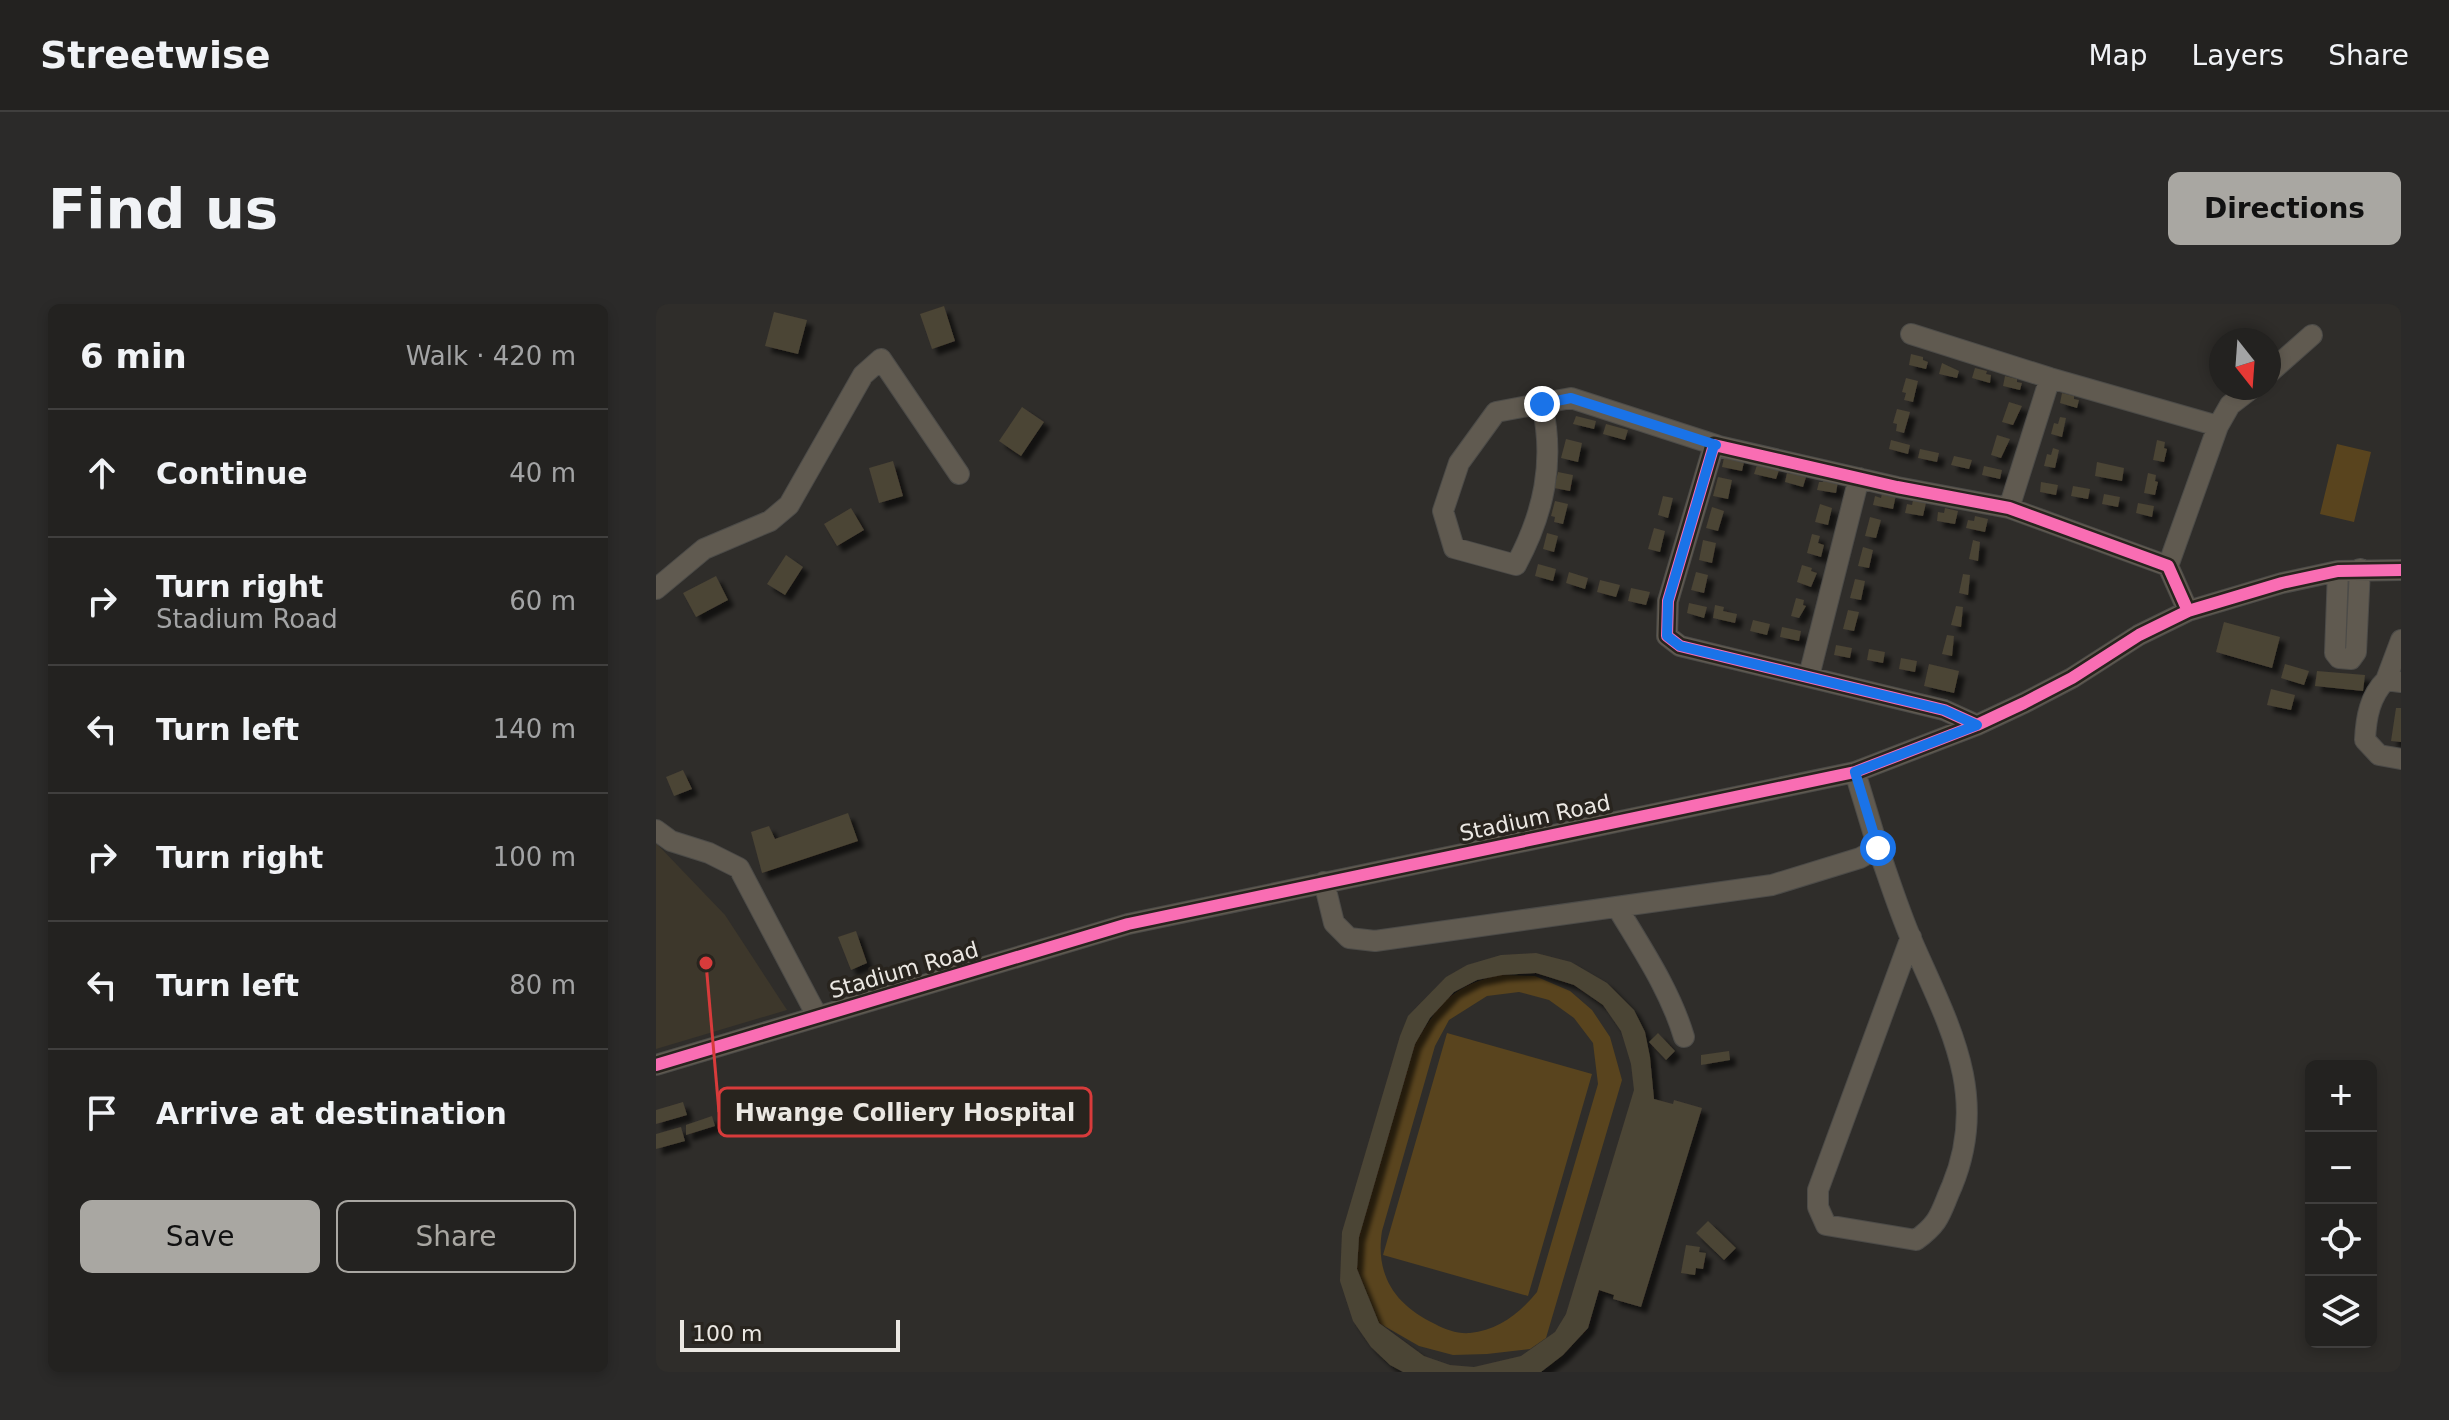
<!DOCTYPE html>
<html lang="en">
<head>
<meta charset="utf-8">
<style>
  body { margin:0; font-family:"DejaVu Sans",sans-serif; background:#2b2a29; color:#f1f3f6 }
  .controls { position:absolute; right:24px; bottom:24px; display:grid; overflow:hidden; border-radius:12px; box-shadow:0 4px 12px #0003 }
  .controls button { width:72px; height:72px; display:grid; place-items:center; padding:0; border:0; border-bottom:2px solid #403f3e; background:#232220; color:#f1f3f6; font:40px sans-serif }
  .compass { position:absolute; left:1553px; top:24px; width:72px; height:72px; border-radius:50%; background:#232220; box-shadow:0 4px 12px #0003; rotate:163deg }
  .scale { position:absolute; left:24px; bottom:20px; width:220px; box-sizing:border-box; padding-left:8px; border:4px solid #ebe8e3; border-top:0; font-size:22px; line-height:28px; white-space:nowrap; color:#ebe8e3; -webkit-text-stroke:6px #28241e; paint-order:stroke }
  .stop { position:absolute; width:24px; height:24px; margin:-18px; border:6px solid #1a73e8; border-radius:50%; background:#fff }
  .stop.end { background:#1a73e8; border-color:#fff; box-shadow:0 2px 8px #0008 }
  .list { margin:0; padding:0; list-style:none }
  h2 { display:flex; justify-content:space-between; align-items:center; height:104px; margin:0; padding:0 32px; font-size:34px }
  h2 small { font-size:26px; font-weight:400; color:#a3a4a5 }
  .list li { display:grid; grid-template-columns:52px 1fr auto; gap:24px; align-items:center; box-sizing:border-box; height:128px; padding:0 32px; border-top:2px solid #403f3e }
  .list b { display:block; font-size:30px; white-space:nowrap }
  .list p { margin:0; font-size:26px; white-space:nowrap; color:#a3a4a5 }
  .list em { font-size:26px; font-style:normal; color:#a3a4a5 }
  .actions { display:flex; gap:16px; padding:24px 32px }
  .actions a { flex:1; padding:18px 0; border:2px solid #a9a7a2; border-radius:12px; text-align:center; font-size:28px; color:#a9a7a2 }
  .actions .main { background:#a9a7a2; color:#111 }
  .icon { flex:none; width:44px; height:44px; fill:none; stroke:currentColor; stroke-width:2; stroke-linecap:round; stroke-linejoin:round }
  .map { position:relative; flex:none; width:1745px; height:1068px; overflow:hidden; border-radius:12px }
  header { display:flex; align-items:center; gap:48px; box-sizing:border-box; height:112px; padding:0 40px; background:#232220; border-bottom:2px solid #403f3e }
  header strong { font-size:38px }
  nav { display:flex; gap:44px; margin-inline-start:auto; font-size:28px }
  .intro { display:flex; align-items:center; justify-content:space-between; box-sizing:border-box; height:192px; padding:0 48px }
  h1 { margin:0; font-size:56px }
  .button { padding:20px 36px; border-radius:12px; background:#a9a7a2; color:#111; font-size:28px; font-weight:700 }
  main { display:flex; gap:48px; padding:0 48px }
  aside { flex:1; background:#232220; border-radius:12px; box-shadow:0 4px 12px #0003 }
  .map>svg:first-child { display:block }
  .built { fill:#3d372b }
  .green { fill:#59441e; fill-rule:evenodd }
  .building { fill:#4b4435; fill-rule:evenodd; filter:url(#shadow) }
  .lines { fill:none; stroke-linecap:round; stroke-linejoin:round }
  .minor-casing { stroke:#4c4b48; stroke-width:22 }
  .minor { stroke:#605a50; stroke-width:20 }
  .cycleway-casing { stroke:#28241e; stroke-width:17 }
  .cycleway { stroke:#f96db3; stroke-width:12 }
  .route { stroke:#1a73e8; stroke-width:10 }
  .labels { text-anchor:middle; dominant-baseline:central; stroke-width:7; stroke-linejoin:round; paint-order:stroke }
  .street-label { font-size:22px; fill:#ebe8e3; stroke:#28241e }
  .leader { fill:none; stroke:#d83b3b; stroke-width:3 }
  .callout-dot { fill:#d83b3b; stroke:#28241e; stroke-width:3 }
  .callout { fill:#28241e; stroke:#d83b3b; stroke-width:3 }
  .callout-label { font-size:24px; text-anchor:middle; font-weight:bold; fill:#ebe8e3 }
</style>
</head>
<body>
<header>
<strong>Streetwise</strong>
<nav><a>Map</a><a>Layers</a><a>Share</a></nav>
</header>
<div class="intro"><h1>Find us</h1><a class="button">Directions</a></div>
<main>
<aside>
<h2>6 min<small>Walk · 420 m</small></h2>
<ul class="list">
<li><svg class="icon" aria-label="ahead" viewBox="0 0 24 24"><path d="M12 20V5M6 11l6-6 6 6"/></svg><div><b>Continue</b></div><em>40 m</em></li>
<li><svg class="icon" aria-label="right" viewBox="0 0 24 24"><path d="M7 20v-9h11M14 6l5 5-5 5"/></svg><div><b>Turn right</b><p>Stadium Road</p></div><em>60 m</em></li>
<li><svg class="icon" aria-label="left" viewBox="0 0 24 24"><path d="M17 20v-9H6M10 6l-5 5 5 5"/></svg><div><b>Turn left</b></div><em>140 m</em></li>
<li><svg class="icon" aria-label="right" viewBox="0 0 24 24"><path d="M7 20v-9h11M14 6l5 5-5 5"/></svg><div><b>Turn right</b></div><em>100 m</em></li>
<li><svg class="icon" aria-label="left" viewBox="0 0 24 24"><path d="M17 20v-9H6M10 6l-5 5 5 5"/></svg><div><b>Turn left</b></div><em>80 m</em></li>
<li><svg class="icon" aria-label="arrive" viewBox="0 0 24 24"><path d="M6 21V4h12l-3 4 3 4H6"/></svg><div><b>Arrive at destination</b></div></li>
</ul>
<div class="actions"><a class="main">Save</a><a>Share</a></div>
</aside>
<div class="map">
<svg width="1745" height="1068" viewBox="0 0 1745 1068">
  <defs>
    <filter id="shadow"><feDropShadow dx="6" dy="6" stdDeviation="2" flood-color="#0009"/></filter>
  </defs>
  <rect width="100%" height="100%" fill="#2f2d2a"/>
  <path class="built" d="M0 539 69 611 131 706 0 745Z"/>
  <path class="green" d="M1681 140 1715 148 1698 218 1664 210Z
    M846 671 879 672 914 687 936 706 954 733 966 776 890 1034 874 1045 831 1050 797 1051 763 1042 723 1019 701 965 703 933 759 740C783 699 798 680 846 671ZM863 688 893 696 918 714 937 739 942 780 881 988C865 1008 842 1027 814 1029 802 1030 790 1026 779 1020 739 1001 719 971 726 927L779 742 793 716 831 692Z
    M791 729 936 770 872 992 727 951Z"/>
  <path class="building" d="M288 2 299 37 276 45 264 10Z
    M118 8 151 16 142 50 109 42Z
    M1255 50 1267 53V56L1272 58 1270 65 1253 61Z
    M1286 59 1303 67 1301 74 1283 70Z
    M1319 64 1331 67 1330 70 1335 71 1334 79 1316 74Z
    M1349 72 1361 75V78L1366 79 1364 86 1347 82Z
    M1250 74 1262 77 1257 98 1248 96 1250 89 1246 88Z
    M1406 89 1418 92V95L1423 96 1421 104 1404 99Z
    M1353 98 1366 102 1357 121 1346 118Z
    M366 103 388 118 365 152 343 137Z
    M1241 105 1254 108 1248 129 1240 127 1241 120 1237 119Z
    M920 112 940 117 938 125 917 120Z
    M1404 113 1410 114 1406 133 1395 130 1398 119 1402 120Z
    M950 120 972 126 969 136 947 130Z
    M1341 131 1354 135 1345 154 1335 151Z
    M910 135 926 139 922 158 905 154Z
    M1235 136 1254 141 1252 150 1233 145Z
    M1501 136 1509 138 1508 144 1511 145 1508 158 1497 156Z
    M1397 144 1403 146 1399 164 1388 162 1391 150 1395 151Z
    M1264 145 1283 149 1281 158 1262 154Z
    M1069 149 1089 154 1086 167 1066 163Z
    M1298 152 1316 156 1313 165 1295 161Z
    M237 157 247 192 223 199 213 164Z
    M1441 158 1468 164 1466 177 1439 172Z
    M1101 161 1124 163 1120 175 1098 170Z
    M1328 162 1346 166 1344 175 1326 171Z
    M1137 166 1151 170 1147 183 1129 178 1131 169 1135 170Z
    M902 168 917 171 914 187 898 184Z
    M1492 169 1500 171 1499 177 1502 178 1499 191 1488 189Z
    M1062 173 1076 176 1072 195 1057 192Z
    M1168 174 1182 177 1180 189 1161 186 1163 178H1167Z
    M1385 178 1402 181 1400 191 1384 188Z
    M1417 182 1434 185 1432 195 1415 192Z
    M1226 189 1240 191 1237 205 1217 201 1219 192 1225 194Z
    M1448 190 1464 193 1462 203 1446 200Z
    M1007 192 1017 194 1012 214 1002 211Z
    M1257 196 1270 199 1267 212 1249 209 1251 200 1256 201Z
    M899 197 912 200 907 220 898 218 899 213 895 212Z
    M1482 199 1498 202 1496 213 1480 209Z
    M1164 200 1176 204 1172 221 1159 218Z
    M1056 203 1068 207 1062 227 1050 224Z
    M195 204 208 226 181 242 168 220Z
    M1289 204 1302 207 1299 220 1281 217 1282 208 1288 209Z
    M1319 212 1332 215 1329 228 1310 224 1312 216 1318 217Z
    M1214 213 1225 216 1220 234 1209 232Z
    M998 224 1009 227 1004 248 992 245Z
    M891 229 902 232 898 248 887 245Z
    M1156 230 1164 232 1162 239 1168 241 1165 253 1151 249Z
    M1047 236 1060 239 1056 259 1043 256Z
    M1317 236 1324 238 1322 257 1313 255Z
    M1207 243 1217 246 1213 264 1202 262Z
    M130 251 147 263 129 291 111 280Z
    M882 260 900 265 897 277 879 272Z
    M1146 261 1156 264 1155 267 1161 269 1155 283 1141 278Z
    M913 268 932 274 929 285 910 279Z
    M1040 268 1052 271 1048 289 1035 286Z
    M1307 270 1314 271 1312 291 1303 289Z
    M60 272 72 296 40 313 27 289Z
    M1199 275 1209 277 1205 296 1194 294Z
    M944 276 964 281 960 293 941 288Z
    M975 284 994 288 990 301 972 297Z
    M1140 294 1148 296 1147 301 1150 302 1143 314 1135 312Z
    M1033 299 1051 303 1048 314 1031 309Z
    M1059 301 1068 303 1067 307 1081 310 1079 319 1057 314Z
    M1300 302 1307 303 1305 323 1295 321Z
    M1192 306 1203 308 1198 327 1187 325Z
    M1097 316 1114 320 1111 331 1094 327Z
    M1568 318 1624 333 1616 364 1560 348Z
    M1126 323 1145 327 1143 337 1124 333Z
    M1291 331 1298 332 1296 352 1286 350Z
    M1180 341 1196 344 1194 354 1178 351Z
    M1213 345 1229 348 1227 359 1211 356Z
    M1245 354 1261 357 1259 368 1243 365Z
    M1273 360 1303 367 1298 389 1268 382Z
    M1629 360 1653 367 1648 381 1625 374Z
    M1661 367 1709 371 1707 387 1659 382Z
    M1615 385 1639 391 1635 406 1611 401Z
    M1740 404H1745V438L1735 437Z
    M27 466 36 485 18 492 10 473Z
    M192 509 202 537 106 569 95 528 113 522 119 535Z
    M200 627 211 659 195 666 182 633Z
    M880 649 915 658 951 679 978 706 989 728 994 753 998 795 1017 800 1018 796 1046 804 985 1003 957 995 958 991 943 986 932 1024 907 1051 885 1068H747L734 1061 715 1043 697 1017 684 977 686 928 744 732 752 712 790 673 811 661 845 651ZM880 669 918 681 947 701 965 727 975 760 978 786 910 1010 899 1028 865 1052 818 1063 794 1061 768 1052 723 1019 701 965 703 933 759 740 774 714 798 688 821 676 846 671Z
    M1002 729 1019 747 1010 756 993 738Z
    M1073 747 1074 756 1045 761V751Z
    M27 798 31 811 0 820V806Z
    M56 812 59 822 30 831V821Z
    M25 823 29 837 0 845V830Z
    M1052 917 1080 944 1068 956 1040 929Z
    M1030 941 1044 943 1043 948 1050 949 1047 965 1040 964 1039 971 1025 969Z"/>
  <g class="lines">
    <defs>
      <path id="minor" d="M1255 30 1394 74 1562 122
        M1613 69 1656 31
        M886 100C899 158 888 209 860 261L798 244 787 207 803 159 840 108 915 94 1060 141
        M1353 204 1394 74
        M1512 262 1562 122 1574 101 1596 84
        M1682 267 1679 349 1683 354 1695 355 1700 348 1704 265
        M0 285 48 245 114 217 133 201 207 71 225 55 303 170
        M1745 336 1730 376 1745 378
        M1153 372 1203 174
        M1730 376C1714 392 1710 413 1709 436L1723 451 1745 455
        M1321 421 1288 406 1024 342 1011 332 1012 297 1058 141 1241 183 1353 204 1512 262 1532 307
        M0 526 15 537 53 549 83 564 161 712
        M1222 544C1233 575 1243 607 1256 637 1292 720 1334 790 1296 882 1284 909 1285 918 1260 936L1170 921 1162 903V886L1255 633
        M668 578 678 619 693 634 719 637 1116 581 1204 554 1222 544 1199 468
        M961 603C986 645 1014 686 1028 733
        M0 761 472 620 1199 468 1321 421 1368 399 1416 374 1483 331 1532 307 1626 279 1682 267 1745 266"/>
    </defs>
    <use href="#minor" class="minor-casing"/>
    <use href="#minor" class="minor"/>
    <defs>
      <path id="cycleway" d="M1321 421 1288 406 1024 342 1011 332 1012 297 1058 141 1241 183 1353 204 1512 262 1532 307
        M0 761 472 620 1199 468 1321 421 1368 399 1416 374 1483 331 1532 307 1626 279 1682 267 1745 266"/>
    </defs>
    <use href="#cycleway" class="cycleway-casing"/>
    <use href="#cycleway" class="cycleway"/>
  </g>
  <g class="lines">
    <path class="route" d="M886 100 915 94 1060 141H1058L1012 297 1011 332 1024 342 1288 406 1321 421 1199 468 1222 544"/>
  </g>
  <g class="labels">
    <g class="street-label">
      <text transform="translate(879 514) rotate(-12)">Stadium Road</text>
      <text transform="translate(248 666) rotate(-16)">Stadium Road</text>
    </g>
  </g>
  <path class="leader" d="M50 659L63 808"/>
  <circle class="callout-dot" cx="50" cy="659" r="8"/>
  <rect class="callout" x="63" y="784" width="372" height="48" rx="8"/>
  <g class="callout-label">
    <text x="249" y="817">Hwange Colliery Hospital</text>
  </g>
</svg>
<div class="controls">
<button>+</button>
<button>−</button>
<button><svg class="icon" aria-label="locate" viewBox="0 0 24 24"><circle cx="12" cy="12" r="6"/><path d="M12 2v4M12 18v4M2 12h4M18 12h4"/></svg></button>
<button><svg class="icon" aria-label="layers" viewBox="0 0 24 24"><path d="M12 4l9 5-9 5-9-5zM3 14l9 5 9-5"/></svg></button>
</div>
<svg class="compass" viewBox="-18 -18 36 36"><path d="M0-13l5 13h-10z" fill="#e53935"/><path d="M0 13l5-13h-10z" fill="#a3a4a5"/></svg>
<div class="scale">100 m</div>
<div class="stop" style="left:1222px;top:544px"></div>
<div class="stop end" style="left:886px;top:100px"></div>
</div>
</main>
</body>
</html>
